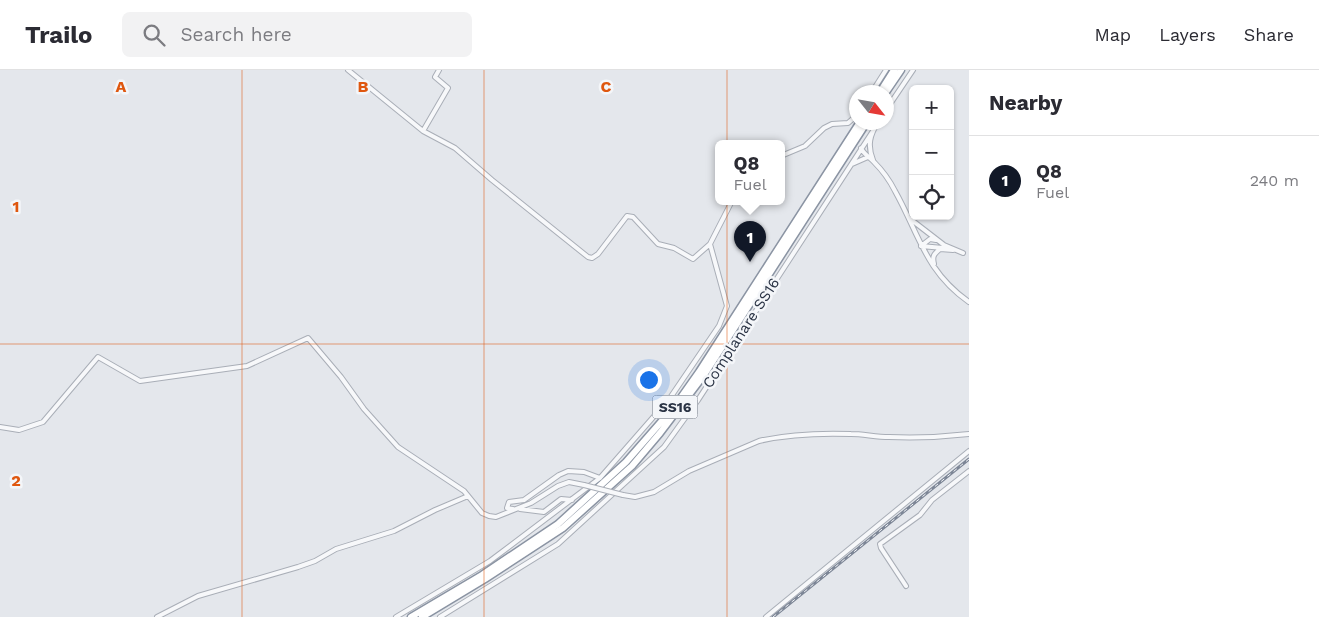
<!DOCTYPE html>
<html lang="en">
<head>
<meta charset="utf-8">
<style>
  body { margin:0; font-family:"Work Sans",sans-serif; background:#f2f2f3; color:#2b2b33 }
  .controls { position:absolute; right:15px; top:15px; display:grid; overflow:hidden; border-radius:8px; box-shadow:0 1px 4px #0004 }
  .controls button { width:45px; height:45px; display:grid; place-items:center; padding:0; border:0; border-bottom:1px solid #e1e1e2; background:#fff; color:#2b2b33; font:25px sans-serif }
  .compass { position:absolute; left:849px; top:15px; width:45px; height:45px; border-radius:50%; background:#fff; box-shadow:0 1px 4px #0004; rotate:121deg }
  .you { position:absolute; left:648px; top:309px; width:18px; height:18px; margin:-12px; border:4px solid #fff; border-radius:50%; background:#1a73e8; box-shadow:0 0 0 8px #1a73e833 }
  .badge { display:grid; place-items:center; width:32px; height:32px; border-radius:50%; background:#111827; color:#fff; font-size:16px; font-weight:700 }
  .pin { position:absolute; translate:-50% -41px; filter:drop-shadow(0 1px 2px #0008) }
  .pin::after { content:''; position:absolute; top:26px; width:18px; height:15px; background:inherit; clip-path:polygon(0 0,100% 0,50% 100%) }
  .popup { position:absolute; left:715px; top:70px; width:70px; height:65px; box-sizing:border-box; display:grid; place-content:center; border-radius:8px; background:#fff; filter:drop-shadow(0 1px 4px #0005); font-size:16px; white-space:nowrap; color:#7c7c81 }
  .popup b { font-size:19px; color:#2b2b33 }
  .popup::after { content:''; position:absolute; left:50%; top:100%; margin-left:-10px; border:10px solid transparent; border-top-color:#fff }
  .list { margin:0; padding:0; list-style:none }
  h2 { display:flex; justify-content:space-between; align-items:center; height:65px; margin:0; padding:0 20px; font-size:21px }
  h2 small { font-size:16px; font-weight:400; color:#7c7c81 }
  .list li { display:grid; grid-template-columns:32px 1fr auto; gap:15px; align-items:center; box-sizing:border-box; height:90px; padding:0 20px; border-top:1px solid #e1e1e2 }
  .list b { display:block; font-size:19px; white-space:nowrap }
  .list p { margin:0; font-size:16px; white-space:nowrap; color:#7c7c81 }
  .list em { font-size:16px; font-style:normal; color:#7c7c81 }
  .icon { flex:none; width:28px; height:28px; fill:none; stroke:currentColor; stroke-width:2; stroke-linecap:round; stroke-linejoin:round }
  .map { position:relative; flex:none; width:969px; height:547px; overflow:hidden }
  header { display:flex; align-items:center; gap:30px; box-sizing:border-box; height:70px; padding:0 25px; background:#fff; border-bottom:1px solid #e1e1e2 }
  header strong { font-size:24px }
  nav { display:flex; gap:28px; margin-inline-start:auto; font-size:18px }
  .search { width:350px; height:45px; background:#f2f2f3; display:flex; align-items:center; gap:12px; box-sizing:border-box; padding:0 18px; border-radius:8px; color:#7c7c81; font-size:19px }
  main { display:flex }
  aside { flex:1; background:#fff }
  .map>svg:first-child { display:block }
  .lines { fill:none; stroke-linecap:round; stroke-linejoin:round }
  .minor-casing { stroke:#a9aeb7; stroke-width:6 }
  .trunk-casing { stroke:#8b94a3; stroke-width:9 }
  .minor { stroke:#f7f8fa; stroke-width:4 }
  .trunk { stroke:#fff; stroke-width:6 }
  .rail-casing { stroke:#7d8696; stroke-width:3 }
  .rail { stroke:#f4f6f9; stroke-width:1; stroke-dasharray:4; stroke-linecap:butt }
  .minor-bridge-casing { stroke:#a9aeb7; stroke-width:6; stroke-linecap:butt }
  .minor-bridge { stroke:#f7f8fa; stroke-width:4 }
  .grid { fill:none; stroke:#df570f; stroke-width:1; stroke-opacity:0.55 }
  .labels { text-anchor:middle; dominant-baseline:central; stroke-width:5; stroke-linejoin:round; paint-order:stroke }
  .shield { fill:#f4f6f9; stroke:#676e7b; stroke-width:1 }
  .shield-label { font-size:14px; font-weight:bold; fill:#2b3445 }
  .street-label { font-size:15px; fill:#2b3445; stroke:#f4f6f9 }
  .grid-label { font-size:16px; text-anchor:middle; font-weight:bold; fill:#df570f; stroke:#f4f6f9; stroke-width:5; stroke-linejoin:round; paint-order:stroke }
</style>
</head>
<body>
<header>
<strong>Trailo</strong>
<div class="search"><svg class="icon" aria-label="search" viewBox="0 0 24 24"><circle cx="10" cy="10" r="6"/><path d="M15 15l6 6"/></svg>Search here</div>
<nav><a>Map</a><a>Layers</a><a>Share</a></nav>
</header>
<main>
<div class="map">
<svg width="969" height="547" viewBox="0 0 969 547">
  <rect width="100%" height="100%" fill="#e4e7ec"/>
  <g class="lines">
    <defs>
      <path id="minor" d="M348 0 423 61 455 78 492 110 588 187 592 188 598 184 627 146 633 147 658 174 674 178 693 189 710 174
        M872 22 886 0
        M886 40 913 0
        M423 61 448 18 435 7 439 0
        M861 78C864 85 870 87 874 92 882 100 890 111 895 121 919 164 925 201 969 232
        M781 86 805 76 824 58 832 54 848 53 856 46
        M873 90C867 75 870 65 878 52
        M852 94 868 87
        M909 148 944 175 963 183
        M921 176 943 178
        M921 176 930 169 936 170
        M934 194C932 186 934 184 940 179L953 180
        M0 357 19 360 43 352 98 287 140 311 247 296 308 268 341 307 364 339 398 377 464 421 482 443 489 446 496 447 531 433 558 416 569 412 584 415
        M623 425 635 427 654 422 689 401 759 371C789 364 821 363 851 364 863 364 876 367 889 367 915 368 943 367 969 364
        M513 439 507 438 509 432 524 430 559 405 568 401 584 402 600 408
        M520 439 544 442 561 429 572 430
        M906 516 881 478 880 474 920 445 932 430 969 401
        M157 547 198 526 298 497 315 491 336 479 394 461 435 440 468 426
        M396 547 490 491 600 408 670 328 719 256 727 236 710 174 732 131
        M440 547 558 474 664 377 698 330 873 61
        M766 547 969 381"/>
      <path id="trunk" d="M880 22 894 0
        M886 22 901 0
        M411 547 482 505 558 454 626 392 675 336 699 302 860 52
        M422 547 485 509 563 458 632 396 660 363 704 305 867 52"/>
    </defs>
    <use href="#minor" class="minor-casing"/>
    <use href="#trunk" class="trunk-casing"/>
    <use href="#minor" class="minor"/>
    <use href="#trunk" class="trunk"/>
    <defs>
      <path id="rail" d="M773 547 969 389"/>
    </defs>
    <use href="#rail" class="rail-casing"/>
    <use href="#rail" class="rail"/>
    <defs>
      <path id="minor-bridge" d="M584 415 623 425"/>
    </defs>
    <use href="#minor-bridge" class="minor-bridge-casing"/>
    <use href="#minor-bridge" class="minor-bridge"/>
  </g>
  <path class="grid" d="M242 0V547M484 0V547M727 0V547M0 274H969"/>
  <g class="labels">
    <rect class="shield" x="652.5" y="325.5" width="45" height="23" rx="4"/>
    <g class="shield-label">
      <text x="675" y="337">SS16</text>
    </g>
    <g class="street-label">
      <text transform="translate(741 263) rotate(-57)">Complanare SS16</text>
    </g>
  </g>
  <g class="grid-label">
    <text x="121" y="22">A</text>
    <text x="363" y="22">B</text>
    <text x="606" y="22">C</text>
    <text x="16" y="142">1</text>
    <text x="16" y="416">2</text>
  </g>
</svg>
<div class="controls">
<button>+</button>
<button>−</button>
<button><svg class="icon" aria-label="locate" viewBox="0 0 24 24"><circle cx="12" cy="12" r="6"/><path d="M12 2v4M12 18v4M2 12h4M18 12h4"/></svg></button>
</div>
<svg class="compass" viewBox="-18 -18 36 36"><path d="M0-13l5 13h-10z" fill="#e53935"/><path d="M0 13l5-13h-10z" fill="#7c7c81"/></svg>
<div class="you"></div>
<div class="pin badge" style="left:750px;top:192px">1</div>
<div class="popup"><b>Q8</b>Fuel</div>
</div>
<aside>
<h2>Nearby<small></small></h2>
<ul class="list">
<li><span class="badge">1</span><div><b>Q8</b><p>Fuel</p></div><em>240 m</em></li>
</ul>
</aside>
</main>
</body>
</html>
